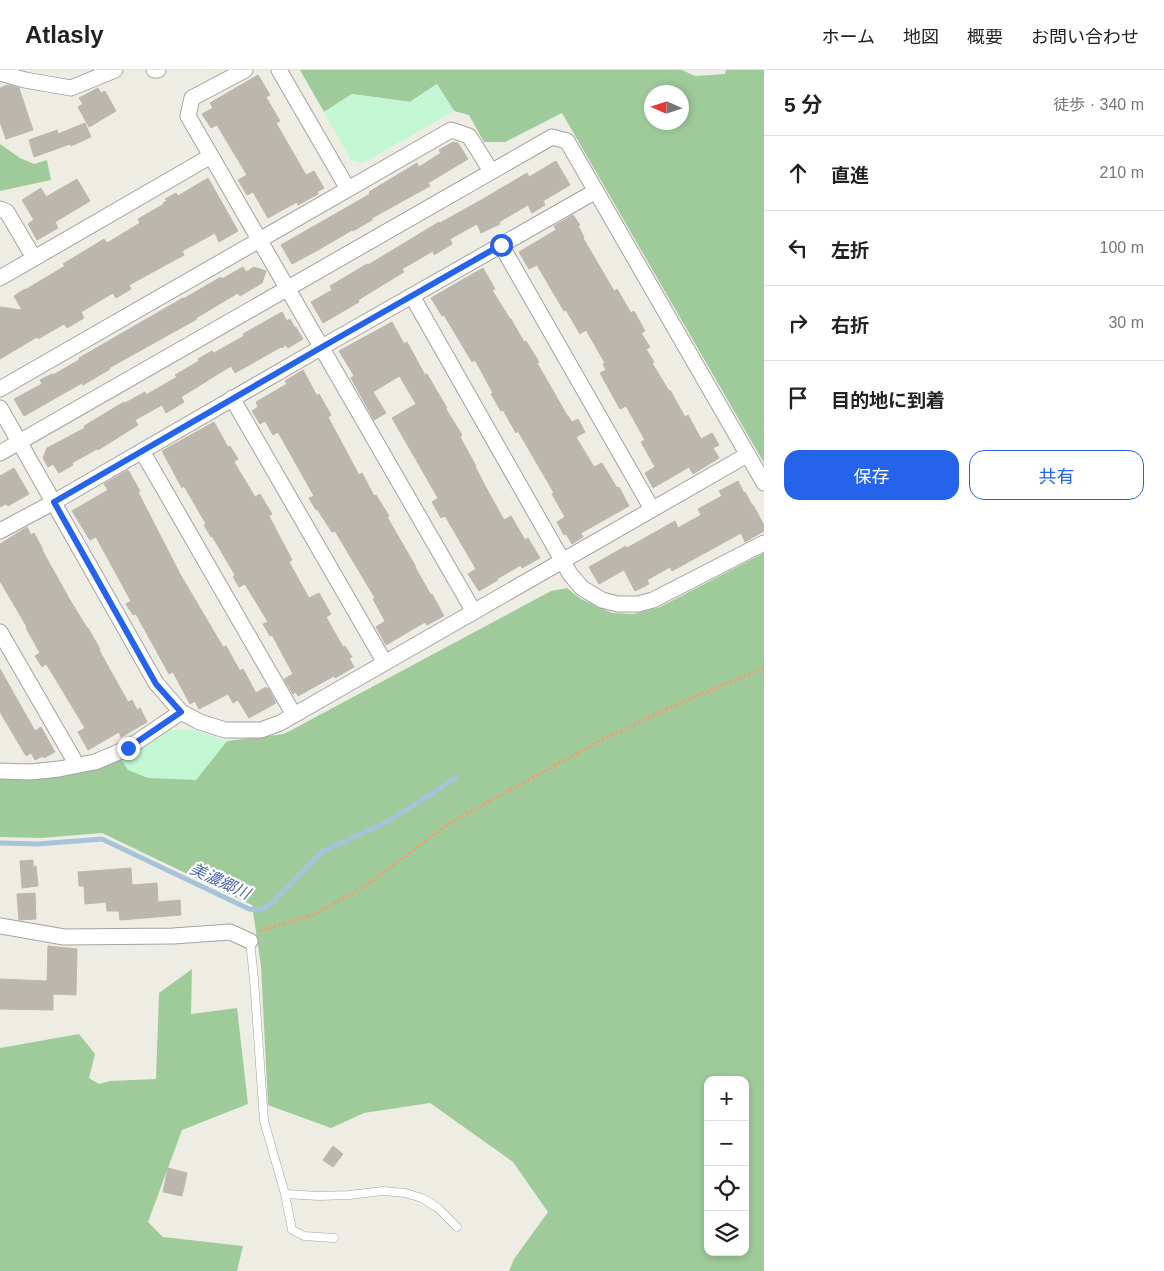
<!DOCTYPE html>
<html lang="ja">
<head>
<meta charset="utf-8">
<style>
  body { margin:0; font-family:Helvetica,"Noto Sans JP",sans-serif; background:#f6f6f6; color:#222 }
  .controls { position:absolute; right:15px; bottom:15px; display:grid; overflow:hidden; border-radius:10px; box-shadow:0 2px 8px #0003 }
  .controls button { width:45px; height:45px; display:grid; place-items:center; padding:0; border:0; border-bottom:1px solid #e0e0e0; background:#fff; color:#222; font:25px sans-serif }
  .compass { position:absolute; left:644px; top:15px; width:45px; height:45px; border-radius:50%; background:#fff; box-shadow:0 2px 8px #0003; rotate:273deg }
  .stop { position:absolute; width:15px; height:15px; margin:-11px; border:4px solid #2563eb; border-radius:50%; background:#fff }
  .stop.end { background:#2563eb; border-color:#fff; box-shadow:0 1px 5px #0008 }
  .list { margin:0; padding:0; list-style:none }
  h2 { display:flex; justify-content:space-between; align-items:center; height:65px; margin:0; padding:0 20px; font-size:21px }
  h2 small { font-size:16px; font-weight:400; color:#767676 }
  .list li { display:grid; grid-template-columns:32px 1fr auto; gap:15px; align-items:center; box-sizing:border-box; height:75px; padding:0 20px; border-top:1px solid #e0e0e0 }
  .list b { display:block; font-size:19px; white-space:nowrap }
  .list em { font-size:16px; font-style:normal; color:#767676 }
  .actions { display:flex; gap:10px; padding:15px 20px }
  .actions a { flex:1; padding:11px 0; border:1px solid #2563eb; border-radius:15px; text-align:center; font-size:18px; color:#2563eb }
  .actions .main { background:#2563eb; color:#fff }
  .icon { flex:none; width:28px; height:28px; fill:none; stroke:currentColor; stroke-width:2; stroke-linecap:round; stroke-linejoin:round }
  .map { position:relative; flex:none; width:764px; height:1201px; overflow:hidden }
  header { display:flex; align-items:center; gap:30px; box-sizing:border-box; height:70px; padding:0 25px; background:#fff; border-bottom:1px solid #e0e0e0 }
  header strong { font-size:24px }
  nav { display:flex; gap:28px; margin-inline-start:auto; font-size:18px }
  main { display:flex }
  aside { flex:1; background:#fff }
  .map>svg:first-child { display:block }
  .forest { fill:#9fcb9b; fill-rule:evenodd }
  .park { fill:#c3f6d3 }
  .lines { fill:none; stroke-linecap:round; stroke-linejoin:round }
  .stream { stroke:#a7c3da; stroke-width:5 }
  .building { fill:#bbb6ae; stroke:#bfb7a8 }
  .service-casing { stroke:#a2a2a2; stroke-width:9 }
  .minor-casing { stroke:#a2a2a2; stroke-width:17 }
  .path { stroke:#f29c72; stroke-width:3; stroke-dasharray:2.5 2.5; stroke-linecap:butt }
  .service { stroke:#fff; stroke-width:8 }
  .minor { stroke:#fff; stroke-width:15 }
  .route { stroke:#2563eb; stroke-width:6 }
  .labels { text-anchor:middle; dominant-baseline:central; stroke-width:4.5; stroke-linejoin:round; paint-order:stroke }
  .water-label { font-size:16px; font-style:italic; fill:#5068a8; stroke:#fff }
</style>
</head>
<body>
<header>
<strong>Atlasly</strong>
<nav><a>ホーム</a><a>地図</a><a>概要</a><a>お問い合わせ</a></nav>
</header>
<main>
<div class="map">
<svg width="764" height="1201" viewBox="0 0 764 1201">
  <rect width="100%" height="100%" fill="#eeede4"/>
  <path class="forest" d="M300 0H682L695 6 725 4 726 0H764V393L562 43 505 72H484L469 45 454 41 437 14 410 32 352 24 324 42ZM652 22H682V52H652Z
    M0 74 20 88 34 94 47 90 51 110 0 121Z
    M764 483V1201H509L514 1189 548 1142 513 1092 430 1033 364 1043 331 1058 268 1035 261 896 252 835 102 763 41 768 0 767V708L120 688 195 710 227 671 284 664 551 521 567 518 581 529 612 543 634 544 660 537ZM708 1010H745V1182H708Z
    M192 899 191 944 237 938 248 1034 182 1060 148 1152 163 1167 243 1176 237 1201H0V978L79 964 95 984 89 1008 99 1014 110 1011 156 1009 159 923Z"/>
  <path class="park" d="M437 14 454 41 363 93 351 90 324 42 352 24 410 32Z
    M167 660H194L227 671 196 710 148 708 128 700 120 688 149 673Z"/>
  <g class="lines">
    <path class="stream" d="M0 773 38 774 102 769 249 839 260 840 272 833 323 781 387 752 456 708"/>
  </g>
  <path class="building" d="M258 5 270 25 266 27 280 51 276 53 306 105 314 101 324 118 317 122 318 124 298 135 297 132 268 148 253 122 247 125 238 110 247 105 217 55 211 58 202 44 213 38 210 33Z
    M8 15 19 18 33 60 6 69 0 52V18Z
    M98 18 101 23 105 21 116 41 89 57 78 37 83 34 79 28Z
    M85 53 91 67 71 76 70 74 34 87 29 70 57 60 58 64Z
    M453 72 458 73 468 89 428 113 430 116 372 148V150L353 161 352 160 320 179 292 194 281 175 370 124 369 122 417 93 419 97 441 83 439 80Z
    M556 91 570 115 543 131 545 135 532 143 528 135 499 152 500 154 481 163 477 154 450 169 452 174 434 185 433 181 402 199 404 202 358 230 359 232 323 253 311 232 332 220 330 216 367 194 368 195 439 152 440 153 483 129 527 103 529 107Z
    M208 108 238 161 219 172 215 163 182 181 184 185 129 215 131 219 116 228 113 223 81 242 84 248 67 258 64 254 38 269 37 267 0 289V237L22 240 14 226 25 219V220L65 196 63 194 104 169 107 173 140 153 138 149 164 134 163 133 167 131 165 129 176 123 178 126Z
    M77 109 90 131 55 152 58 158 37 170 28 154 34 150 22 130 41 118 46 127Z
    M573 145 580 155 578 156 584 167 583 168 614 221 617 219 631 243 634 241 645 261 641 263 650 277 646 279 654 292 652 293 669 321 670 320 685 347 688 345 701 369 712 363 719 375 713 378 719 388 693 404 689 397 653 418 645 403 655 397 641 372 645 370 626 336 620 339 600 303 606 300 603 294 605 293 586 260 580 264 566 240 564 241 537 195 529 199 519 182 556 160 554 156Z
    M243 197 246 202 254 197 266 201 262 213 240 226 238 223 196 248 197 249 109 298 110 299 83 315 82 313 24 346 14 329 42 314 40 310 52 304 53 305 79 290V288L150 247 183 228V229L221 207 222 209Z
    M483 198 495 219 492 220 510 249H511L524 272 526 271 539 292 537 293 568 347V346L572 352 578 349 585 362 576 367 594 397 602 393 617 418 619 417 629 436 581 463 583 467 572 474 566 464 564 465 557 452 565 447 552 424 554 423 518 361 516 363 503 340 501 341 491 324 493 323 475 290 472 292 444 245 442 246 431 228Z
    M282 242 287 251 290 249 295 258 296 257 303 269 288 278 286 275 282 278 281 277 235 303 231 296 181 327 184 332 166 343 162 335 135 350 138 355 98 380 97 379 72 393 73 395 59 403 53 394 48 397 43 388 47 378 85 358 84 356 124 332 125 333 145 322 146 325 177 307 175 305 199 291 198 289 212 281 214 283 244 266 243 264Z
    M392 252 404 274 407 272 425 305 427 304 447 338 446 339 462 365 460 367 476 396H475L484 414 504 450 511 446 525 470 528 468 540 488 522 498 521 495 497 509 498 510 479 521 468 504 476 499 445 446 441 448 432 432 438 428 392 348 416 334 400 307 399 306 373 322 386 343 374 350 351 308 354 306 353 304 339 281Z
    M303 300 317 326 319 324 331 345 328 347 359 405 362 403 374 426 376 425 389 446 387 447 416 497H415L431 525 432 524 444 546 427 555 425 552 386 575 376 557 385 551 373 529 375 528 335 461 332 462 317 439 316 440 309 428 314 426 278 362 273 365 265 351 260 354 252 341 258 337 256 332 287 314 285 311Z
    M214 352 228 377 230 376 238 389 234 392 255 427 260 424 272 444 269 446 292 490 289 492 309 528 319 523 331 544 326 547 343 577 345 576 352 587 349 588 354 597 335 608 334 606 298 626 296 622 293 624 284 609 293 604 272 565 270 566 263 554 268 552 245 514 239 517 233 507 235 505 212 466 211 467 204 455 206 454 184 416 182 418 162 381Z
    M14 398 29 424 8 436 6 434 0 437V406Z
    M128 400 140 421 138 422 180 504 223 577 226 576 240 601 243 599 256 623 266 617 267 619 268 618 276 633 249 648 238 630 233 633 228 624 199 639 195 631 190 634 173 602 169 604 136 544 133 545 126 534 131 531 96 467 90 470 72 441 108 420 104 414Z
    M738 411 744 423 745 422 752 435H753L764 455V461L745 472 741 463 672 501 670 497 647 510 649 514 635 521 624 500 599 514 589 497 626 476 627 478 675 451 678 458 701 445 698 439 722 426 719 421Z
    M27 457 31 465 34 463 43 480H42L70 530 87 558H88L100 579 99 580 128 632 132 630 137 640 140 638 147 652 121 667 119 662 88 680 78 662 85 658 50 600 46 594 42 597 35 586 40 583 26 558 27 557 0 511V474Z
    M0 599 35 661 41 657 55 682 44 688 43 686 35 690 31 683 26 686 0 642Z
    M33 790V797L36 796 38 816 22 818 20 791Z
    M131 798 132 815 157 813 158 832 180 830 181 845 120 850 119 841H107L106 832 85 834 84 816H79L78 802Z
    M35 823 36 849 19 850 17 824Z
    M48 876 77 879 76 925 53 924V940L0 939V909L47 911Z
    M333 1076 343 1084 333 1097 323 1090Z
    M168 1098 187 1103 182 1126 163 1122Z"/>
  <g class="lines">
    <defs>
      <path id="service" d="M250 871 254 909 264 1051 285 1124 292 1160 304 1166 334 1168
        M285 1124 319 1126 349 1125 383 1121 405 1123 422 1128 438 1138 457 1157"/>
      <path id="minor" d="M154 0H158
        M245 0 192 28 188 46 474 542
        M279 0 348 119
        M0 3 25 10 71 18 115 0
        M0 139 7 142 34 188
        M501 175 652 439
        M0 208 211 86
        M412 226 570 504 582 518 602 530 618 534H638L653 530 764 473
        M0 319 451 60 469 66 491 101
        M232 328 385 593
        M0 338 156 613 181 642
        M142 381 294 645
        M0 383 552 67 567 71 764 413
        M0 461 54 432 322 277 596 121
        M0 562 77 695
        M0 701 30 702 59 699 95 692 128 678 181 642 200 652 225 660H261L280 653 747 385
        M0 856 64 867 173 866 230 862 250 871"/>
    </defs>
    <use href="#service" class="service-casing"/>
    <use href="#minor" class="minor-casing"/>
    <path class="path" d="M259 861 313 845 365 816 448 754 605 668 689 629 764 598"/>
    <use href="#service" class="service"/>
    <use href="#minor" class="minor"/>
  </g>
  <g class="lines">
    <path class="route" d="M128 678 181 642 156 614 54 432 322 277 501 175"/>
  </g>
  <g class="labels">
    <g class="water-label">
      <text transform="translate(220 811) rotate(25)">美濃郷川</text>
    </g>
  </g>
</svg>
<div class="controls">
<button>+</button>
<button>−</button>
<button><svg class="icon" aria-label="locate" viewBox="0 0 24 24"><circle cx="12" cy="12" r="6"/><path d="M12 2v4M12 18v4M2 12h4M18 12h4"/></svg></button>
<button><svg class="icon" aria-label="layers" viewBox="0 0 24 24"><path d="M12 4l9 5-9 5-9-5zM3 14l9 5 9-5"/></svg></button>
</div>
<svg class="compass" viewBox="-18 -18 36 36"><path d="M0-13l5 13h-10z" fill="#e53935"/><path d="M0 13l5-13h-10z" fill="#767676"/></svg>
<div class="stop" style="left:501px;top:175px"></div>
<div class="stop end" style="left:128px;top:678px"></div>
</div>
<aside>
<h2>5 分<small>徒歩 · 340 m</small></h2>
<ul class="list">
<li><svg class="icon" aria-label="ahead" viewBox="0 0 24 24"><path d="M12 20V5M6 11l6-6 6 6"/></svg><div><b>直進</b></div><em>210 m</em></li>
<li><svg class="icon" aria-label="left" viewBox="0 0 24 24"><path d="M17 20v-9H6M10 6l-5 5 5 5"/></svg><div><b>左折</b></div><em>100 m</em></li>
<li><svg class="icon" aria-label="right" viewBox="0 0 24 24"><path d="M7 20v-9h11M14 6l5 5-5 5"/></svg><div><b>右折</b></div><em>30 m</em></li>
<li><svg class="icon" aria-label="arrive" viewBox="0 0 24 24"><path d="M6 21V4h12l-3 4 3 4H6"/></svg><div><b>目的地に到着</b></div></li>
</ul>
<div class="actions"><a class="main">保存</a><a>共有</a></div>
</aside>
</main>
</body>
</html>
